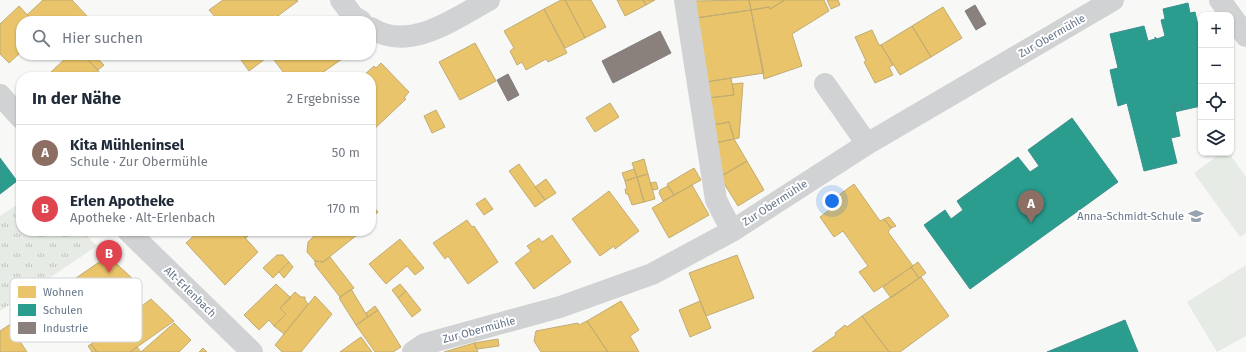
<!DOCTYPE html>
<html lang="de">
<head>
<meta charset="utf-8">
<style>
  body { margin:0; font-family:"Fira Sans",sans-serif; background:#f2f2f3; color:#1f2937 }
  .controls { position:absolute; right:12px; top:12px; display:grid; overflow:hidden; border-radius:8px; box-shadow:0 1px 3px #0004 }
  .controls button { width:36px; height:36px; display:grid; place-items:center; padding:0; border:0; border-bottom:1px solid #e0e1e3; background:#fff; color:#1f2937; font:20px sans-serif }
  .you { position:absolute; left:832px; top:201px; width:14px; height:14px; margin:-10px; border:3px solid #fff; border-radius:50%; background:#1a73e8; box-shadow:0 0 0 6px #1a73e833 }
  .badge { display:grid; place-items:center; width:26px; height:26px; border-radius:50%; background:#55606d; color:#fff; font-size:13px; font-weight:700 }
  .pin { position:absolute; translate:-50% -33px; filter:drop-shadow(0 1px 2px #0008) }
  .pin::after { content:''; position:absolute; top:21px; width:14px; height:12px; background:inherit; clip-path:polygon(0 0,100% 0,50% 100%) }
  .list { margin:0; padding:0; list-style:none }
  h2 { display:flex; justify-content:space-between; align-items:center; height:52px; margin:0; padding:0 16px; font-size:17px }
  h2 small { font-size:13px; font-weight:400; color:#747a83 }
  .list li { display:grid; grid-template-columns:26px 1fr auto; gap:12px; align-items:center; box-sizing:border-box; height:56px; padding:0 16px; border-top:1px solid #e0e1e3 }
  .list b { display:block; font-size:15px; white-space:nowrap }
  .list p { margin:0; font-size:13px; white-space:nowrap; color:#747a83 }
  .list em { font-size:13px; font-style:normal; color:#747a83 }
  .icon { flex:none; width:22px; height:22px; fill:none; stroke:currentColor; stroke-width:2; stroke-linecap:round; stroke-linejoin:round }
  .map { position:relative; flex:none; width:1246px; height:352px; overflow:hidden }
  .search { position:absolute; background:#fff; box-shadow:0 1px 3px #0004; left:16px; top:16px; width:360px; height:44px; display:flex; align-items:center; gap:10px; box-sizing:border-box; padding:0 14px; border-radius:16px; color:#747a83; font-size:15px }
  .panel { position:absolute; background:#fff; box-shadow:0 1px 3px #0004; left:16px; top:72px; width:360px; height:164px; border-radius:16px }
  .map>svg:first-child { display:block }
  .grass { fill:url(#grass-tufts) }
  .garden { fill:#e7ebe5 }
  .homes { fill:#e9c46a; stroke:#c1ac73 }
  .schools { fill:#2a9d8f; stroke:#3c918d }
  .industry { fill:#8a817c; stroke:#7f7d80 }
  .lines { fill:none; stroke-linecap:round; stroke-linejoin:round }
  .minor { stroke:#d1d2d3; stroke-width:22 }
  .labels { text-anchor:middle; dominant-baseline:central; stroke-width:4; stroke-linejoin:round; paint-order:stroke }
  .street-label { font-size:11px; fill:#657589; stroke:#fff }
  .poi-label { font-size:11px; fill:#657589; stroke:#fff; text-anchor:end }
  .key { fill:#fff; stroke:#d1d6dc; stroke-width:1 }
  .key-label { font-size:11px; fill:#657589 }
</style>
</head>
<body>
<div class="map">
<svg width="1246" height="352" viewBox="0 0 1246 352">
  <defs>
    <pattern id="grass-tufts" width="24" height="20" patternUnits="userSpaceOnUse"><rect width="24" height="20" fill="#e7ebe5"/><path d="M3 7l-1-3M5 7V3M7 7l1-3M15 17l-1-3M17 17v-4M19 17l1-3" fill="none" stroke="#bfc3bf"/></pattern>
  </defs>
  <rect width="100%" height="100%" fill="#f8f8f7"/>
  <path class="grass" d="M21 202V231H82L97 246 0 311V216Z"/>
  <path class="garden" d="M1221 153H1229L1246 177V233L1240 237 1194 173Z
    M1246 265V336L1217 352 1187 302Z"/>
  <path class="homes" d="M43 0H72L87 16 83 21H33L27 15Z
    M223 0H297L298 1 271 21H219L209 10Z
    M561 0H565L585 38 565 48 544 9Z
    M565 0H591L606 27 585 38Z
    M617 0H643L646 5 625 16Z
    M643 0H655L646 5Z
    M749 0 751 10 696 18 693 1Z
    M749 0H785L770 9 769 7 751 10Z
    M785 0H824L829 11 792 34 802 66 764 79 751 10 769 7 770 9Z
    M827 0H838L840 5 831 9Z
    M19 6 33 21H21V52L9 63 0 54V24Z
    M943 7 962 38 931 57 912 26Z
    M544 9 567 53 548 62 546 59 526 70 522 62 517 65 510 51 514 48 504 31Z
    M751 10 764 73 706 82 696 18Z
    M912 26 931 57 900 75 881 45Z
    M872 30 879 45H881L893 65 889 67 893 75 875 83 864 62 866 61 855 37Z
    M475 43 496 81 460 100 439 62Z
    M69 55H83L104 77H54L50 73Z
    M91 55H94L104 65 98 70 87 59Z
    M248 55H268L269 56 249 71 241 60Z
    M273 55H343L345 57 316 77H287L271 56Z
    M381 63 409 92 404 98 406 99 371 132V77H362L374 66 376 68Z
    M731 78 734 95 708 98 706 82Z
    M743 83 739 138 734 139 729 122 713 125 708 98 734 95 732 84Z
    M610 103 619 117 595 132 586 118Z
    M436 110 445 127 432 133 424 116Z
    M729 122 734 139 715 143 713 125Z
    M734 139 747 161 720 177 715 143Z
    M644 159 648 174 637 177 632 163Z
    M747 161 764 190 738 206 720 177Z
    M519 164 545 200 535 207 509 171Z
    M694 168 701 180 674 195 667 184Z
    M634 169 637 177 625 181 622 173Z
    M648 174 655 199 644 202 637 177Z
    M637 177 644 202 632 205 628 194H626L625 189H627L625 181Z
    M546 179 556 193 545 200 535 187Z
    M656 182 658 189 653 190 650 183Z
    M854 184 880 221 884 219 891 228 888 232 913 266 874 292 859 272 868 266 843 231 834 237 820 217 829 210 825 205Z
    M692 185 709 215 669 238 652 208Z
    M668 186 674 195 663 201 659 193 660 190Z
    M609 191 639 231 615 249 614 246 600 256 572 219Z
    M485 198 493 209 484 215 476 204Z
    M371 204 378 212 373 217 371 215Z
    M371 215 376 221 371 224Z
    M889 217 896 226 891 228 884 219Z
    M467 220 472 227 474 226 498 262 468 284 448 256 445 259 433 243Z
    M199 231H239L258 252 225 285 186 243Z
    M239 231H253L246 238Z
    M319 231H362L323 262 315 261 307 252 308 242Z
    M552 235 571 262 534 289 515 263 531 251 527 246 539 238 542 242Z
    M400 239 424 268 415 275 407 266 386 284 369 264Z
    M277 255H283L289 262 273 278 263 268Z
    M737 255 754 298 706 316 689 273Z
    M108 256 133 279 102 301 98 299V303L92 306 87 305 76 313 60 289Z
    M330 257 354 288 340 297 315 265V261L323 262Z
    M289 262 293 267 284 278 279 272Z
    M918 262 926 273 919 278 911 267Z
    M913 266 911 267 919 278 891 298 883 287Z
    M921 277 949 316 900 352H889L862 316Z
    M276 284 291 298 280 308 286 314 274 326 269 320 259 330 244 315Z
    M400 284 406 291 398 298 392 290Z
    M351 289 368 317 356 325 339 298Z
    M406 291 421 310 412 317 398 298Z
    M295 292 301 297H305V300L308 304 284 334 274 326 286 314 280 308Z
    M315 296 332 314 301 352H282L275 345Z
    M151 299 174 321 130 352H97L91 344Z
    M45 301 56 316 19 340 9 325Z
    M621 301 639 330 630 336 639 352H608L587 321Z
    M700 301 711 328 690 337 679 310Z
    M375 306 378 310 368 317 366 313Z
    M378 310 401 347 393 352H375L356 325Z
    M862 316 889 352H812L836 335 835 333 845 325 847 327Z
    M587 321 608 352H541L534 341 536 331 578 323 579 325Z
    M174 323 191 340 179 352H141Z
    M9 325 27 352H0V331Z
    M361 337 372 352H340L351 344Z
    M498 339 499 346 477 349 474 343Z
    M474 343 478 352H444Z
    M91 344 97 352H92L88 346Z
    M137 347 141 352H130Z
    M203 348 207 352H199Z"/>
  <path class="schools" d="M1188 3 1190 13 1195 12 1201 39V48H1199L1201 56V106L1183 110 1182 103 1174 106 1180 136 1171 138 1177 163 1144 171 1127 103 1118 106 1110 70 1118 68 1110 34 1144 26 1148 41 1155 39V37L1157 39 1165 36 1161 20 1165 19 1163 9Z
    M1182 103 1183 110 1175 112 1174 106Z
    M1072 118 1118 182 970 289 924 225 945 210 951 219 963 210 957 201 1018 157 1030 172 1039 166 1028 150Z
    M0 158 17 181 0 194Z
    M1125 320 1138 352H1047Z"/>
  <path class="industry" d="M975 5 986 24 976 30 965 11Z
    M660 31 671 53 613 83 602 61Z
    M508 74 519 95 508 101 497 80Z"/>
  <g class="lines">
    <path class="minor" d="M341 0 353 16 361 21
      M685 0 716 200 732 231
      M1220 0 1246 36
      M371 28C410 53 455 18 489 0
      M825 84 867 144
      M0 95 21 118
      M128 231 252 352
      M413 352 425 344 560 307 652 274 732 231 867 144 1113 0"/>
  </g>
  <defs>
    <symbol id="school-bare" viewBox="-9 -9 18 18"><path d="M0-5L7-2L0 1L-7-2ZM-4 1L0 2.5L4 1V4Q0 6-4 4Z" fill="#98a3b0" stroke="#fff" stroke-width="2.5" paint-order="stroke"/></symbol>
  </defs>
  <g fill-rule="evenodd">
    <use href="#school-bare" x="1185" y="205" width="22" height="22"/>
  </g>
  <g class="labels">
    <g class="street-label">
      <text transform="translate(1052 36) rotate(-30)">Zur Obermühle</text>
      <text transform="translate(775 203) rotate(-33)">Zur Obermühle</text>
      <text transform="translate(190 292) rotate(44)">Alt-Erlenbach</text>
      <text transform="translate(479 330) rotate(-15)">Zur Obermühle</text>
    </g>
    <g class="poi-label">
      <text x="1184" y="216">Anna-Schmidt-Schule</text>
    </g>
  </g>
  <rect x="10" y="278" width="132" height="64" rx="6" class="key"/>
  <rect x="18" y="286" width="18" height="12" fill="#e9c46a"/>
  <rect x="18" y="304" width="18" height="12" fill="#2a9d8f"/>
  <rect x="18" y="322" width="18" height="12" fill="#8a817c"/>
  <g class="key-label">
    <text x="43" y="296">Wohnen</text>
    <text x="43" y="314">Schulen</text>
    <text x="43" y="332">Industrie</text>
  </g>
</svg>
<div class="controls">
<button>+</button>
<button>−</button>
<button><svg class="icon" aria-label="locate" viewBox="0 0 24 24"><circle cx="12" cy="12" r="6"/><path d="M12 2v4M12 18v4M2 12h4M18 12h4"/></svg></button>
<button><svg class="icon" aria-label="layers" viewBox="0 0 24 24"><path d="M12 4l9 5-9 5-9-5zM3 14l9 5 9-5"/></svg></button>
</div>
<div class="you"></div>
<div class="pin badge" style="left:1031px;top:223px;background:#8d6e63">A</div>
<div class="pin badge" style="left:109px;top:273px;background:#e0444e">B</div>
<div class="search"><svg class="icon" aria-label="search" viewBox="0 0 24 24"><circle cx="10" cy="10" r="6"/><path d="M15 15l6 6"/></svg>Hier suchen</div>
<section class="panel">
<h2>In der Nähe<small>2 Ergebnisse</small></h2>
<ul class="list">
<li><span class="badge" style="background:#8d6e63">A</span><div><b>Kita Mühleninsel</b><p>Schule · Zur Obermühle</p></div><em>50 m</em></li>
<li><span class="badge" style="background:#e0444e">B</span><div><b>Erlen Apotheke</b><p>Apotheke · Alt-Erlenbach</p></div><em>170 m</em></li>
</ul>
</section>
</div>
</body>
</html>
